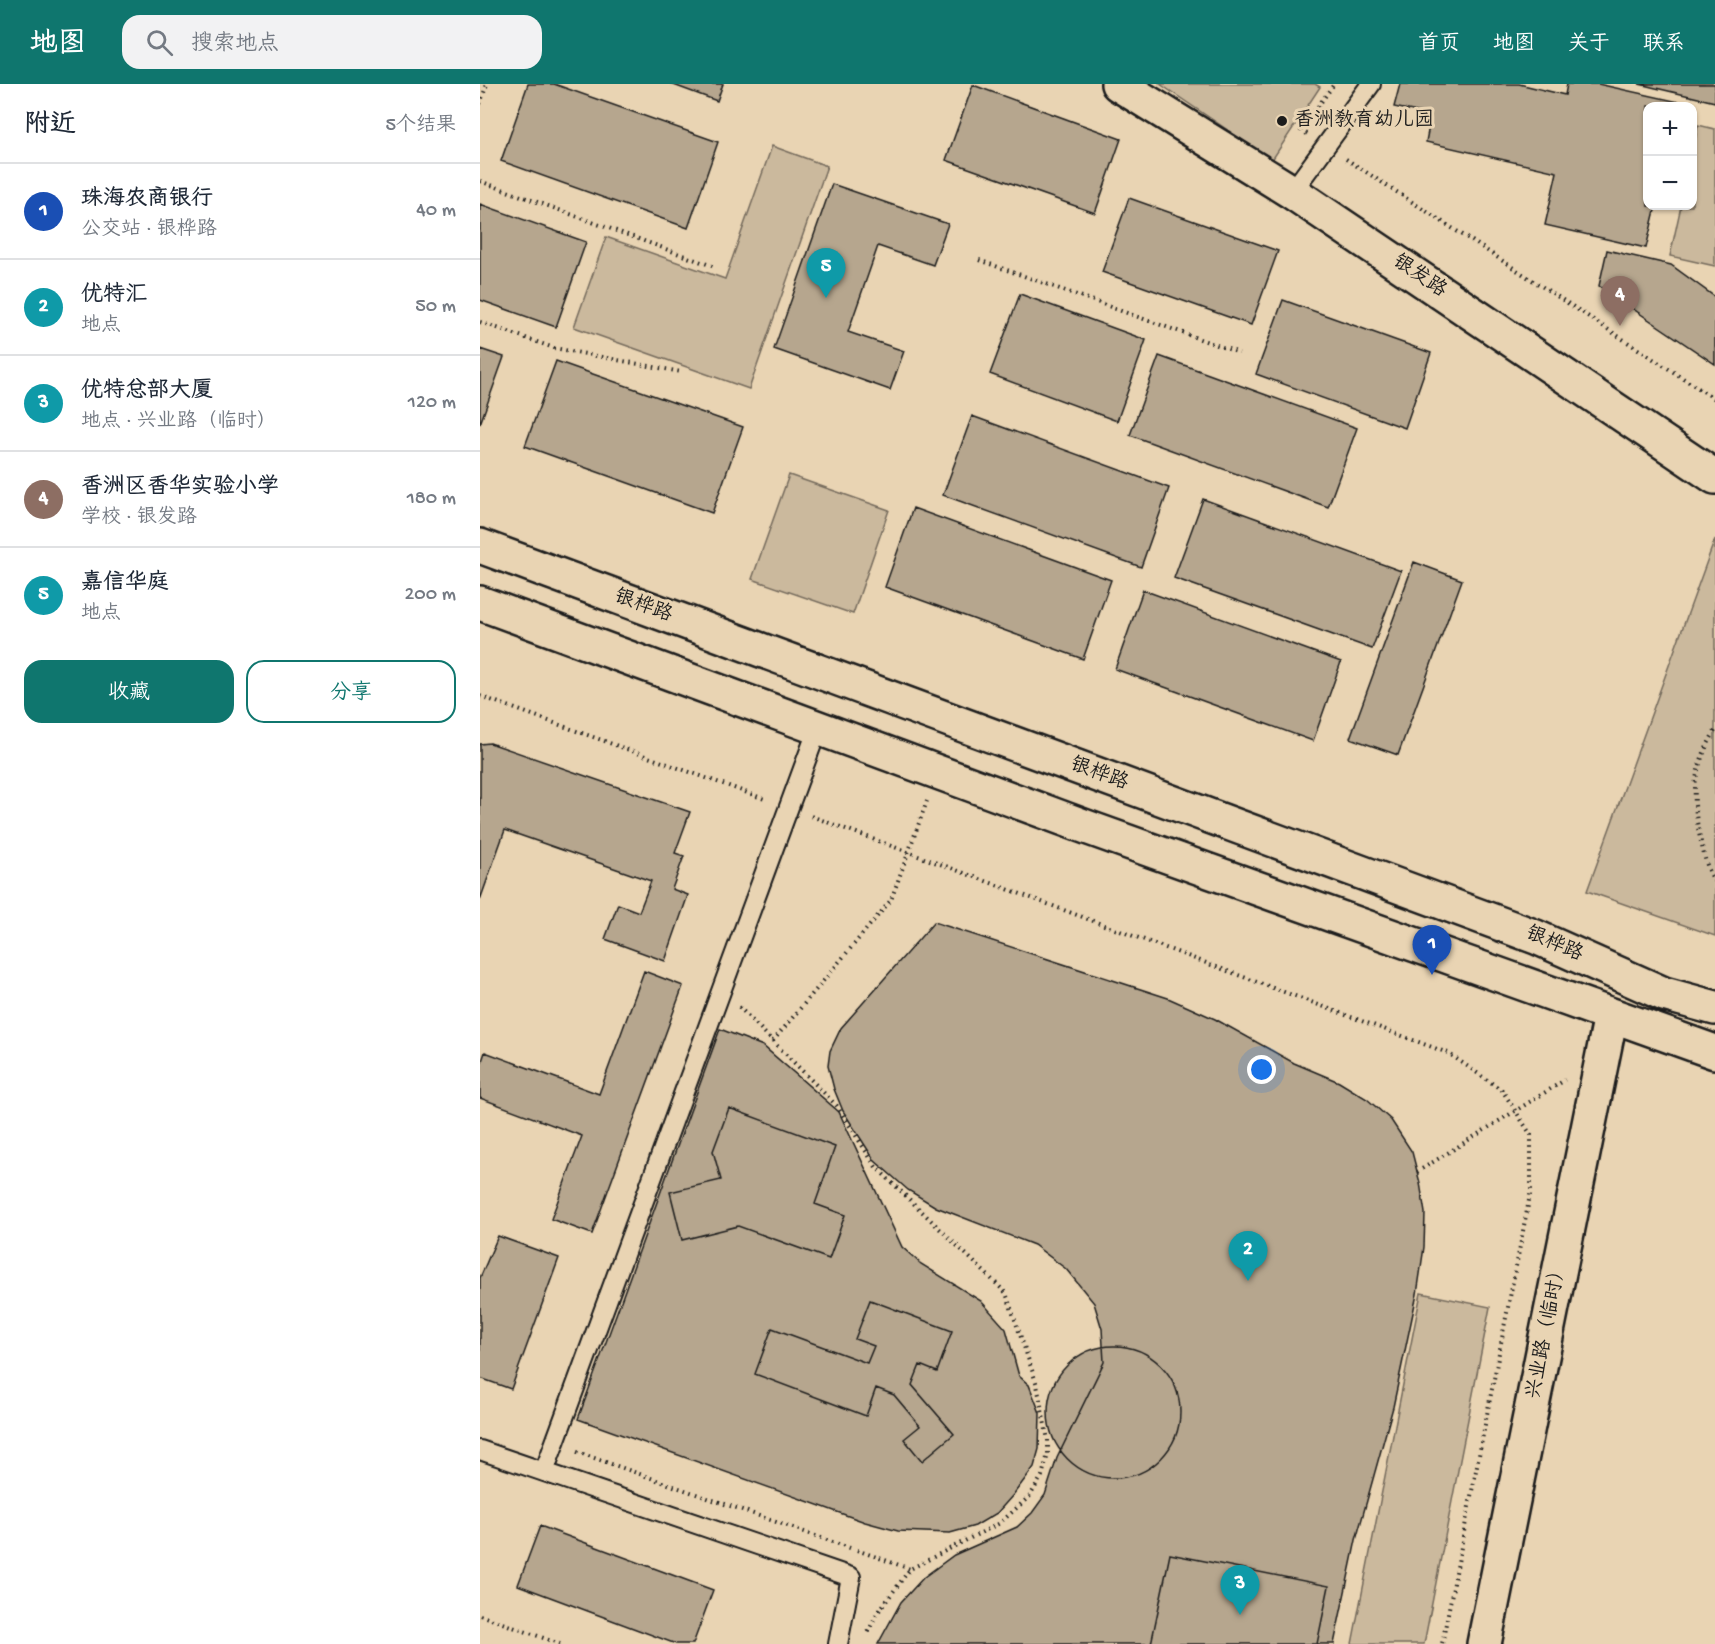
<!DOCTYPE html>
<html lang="zh">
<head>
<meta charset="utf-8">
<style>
  body { margin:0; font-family:"Gochi Hand","LXGW WenKai TC",sans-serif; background:#f2f2f3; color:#1f2937 }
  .controls { position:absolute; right:18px; top:18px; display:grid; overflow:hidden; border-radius:12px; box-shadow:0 2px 4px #0004 }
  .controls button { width:54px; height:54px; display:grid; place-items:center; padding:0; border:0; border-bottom:2px solid #e0e1e3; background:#fff; color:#1f2937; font:30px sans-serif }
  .you { position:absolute; left:782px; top:986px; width:21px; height:21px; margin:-15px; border:4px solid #fff; border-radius:50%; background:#1a73e8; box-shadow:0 0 0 9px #1a73e833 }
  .badge { display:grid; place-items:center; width:39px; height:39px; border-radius:50%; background:#0f766e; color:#fff; font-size:20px; font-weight:700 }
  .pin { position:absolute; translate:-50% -50px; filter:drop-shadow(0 2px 3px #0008) }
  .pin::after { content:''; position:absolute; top:32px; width:21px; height:18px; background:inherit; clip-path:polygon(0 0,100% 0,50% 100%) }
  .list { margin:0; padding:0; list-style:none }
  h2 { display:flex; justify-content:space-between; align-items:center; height:78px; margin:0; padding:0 24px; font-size:26px }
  h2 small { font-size:20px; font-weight:400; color:#747a83 }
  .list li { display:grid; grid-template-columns:39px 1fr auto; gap:18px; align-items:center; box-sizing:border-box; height:96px; padding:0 24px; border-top:2px solid #e0e1e3 }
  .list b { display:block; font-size:22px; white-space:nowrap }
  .list p { margin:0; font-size:20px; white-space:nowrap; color:#747a83 }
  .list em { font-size:20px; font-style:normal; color:#747a83 }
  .actions { display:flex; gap:12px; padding:18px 24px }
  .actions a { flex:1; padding:14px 0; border:2px solid #0f766e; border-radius:18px; text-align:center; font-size:21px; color:#0f766e }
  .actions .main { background:#0f766e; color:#fff }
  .icon { flex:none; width:33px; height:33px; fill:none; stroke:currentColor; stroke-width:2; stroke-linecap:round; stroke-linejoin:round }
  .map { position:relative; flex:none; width:1235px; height:1560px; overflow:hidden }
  header { display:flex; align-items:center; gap:36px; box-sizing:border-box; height:84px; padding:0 30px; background:#0f766e; color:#fff }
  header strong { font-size:28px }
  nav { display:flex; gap:33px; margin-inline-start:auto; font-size:21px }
  .search { width:420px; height:54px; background:#f2f2f3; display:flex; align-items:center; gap:15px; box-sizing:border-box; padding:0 21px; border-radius:18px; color:#747a83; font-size:22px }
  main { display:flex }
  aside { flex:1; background:#fff }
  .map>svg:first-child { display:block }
  .green { fill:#cbb99d; stroke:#746a5c; stroke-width:1.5 }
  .building { fill:#b6a68e; stroke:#1c1c1c; stroke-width:1.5 }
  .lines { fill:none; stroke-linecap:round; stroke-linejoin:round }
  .lane-casing { stroke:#1c1c1c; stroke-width:22 }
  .street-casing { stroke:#1c1c1c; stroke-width:38 }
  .secondary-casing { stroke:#1c1c1c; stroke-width:38 }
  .path { stroke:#1c1c1c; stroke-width:4; stroke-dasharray:1.5 4.5; stroke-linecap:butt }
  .lane { stroke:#e9d4b3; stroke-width:18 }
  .street { stroke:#e9d4b3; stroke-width:33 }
  .secondary { stroke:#e9d4b3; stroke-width:33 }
  .poi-dot { fill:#1c1c1c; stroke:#e9d4b3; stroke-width:2 }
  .labels { text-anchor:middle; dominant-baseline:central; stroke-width:6; stroke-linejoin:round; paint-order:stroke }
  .poi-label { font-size:20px; fill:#1c1c1c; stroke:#e9d4b3; text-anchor:start }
  .street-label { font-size:20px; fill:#1c1c1c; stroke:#e9d4b3 }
</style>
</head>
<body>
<header>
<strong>地图</strong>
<div class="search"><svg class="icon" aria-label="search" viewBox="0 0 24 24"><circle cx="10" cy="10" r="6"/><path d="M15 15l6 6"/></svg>搜索地点</div>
<nav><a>首页</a><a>地图</a><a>关于</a><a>联系</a></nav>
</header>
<main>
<aside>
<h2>附近<small>5个结果</small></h2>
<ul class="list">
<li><span class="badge" style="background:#1a4fb4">1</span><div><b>珠海农商银行</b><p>公交站 · 银桦路</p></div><em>40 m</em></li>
<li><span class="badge" style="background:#0f9aa8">2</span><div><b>优特汇</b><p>地点</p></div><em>50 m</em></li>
<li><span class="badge" style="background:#0f9aa8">3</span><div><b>优特总部大厦</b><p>地点 · 兴业路（临时）</p></div><em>120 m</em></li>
<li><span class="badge" style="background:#8d6e63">4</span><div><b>香洲区香华实验小学</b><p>学校 · 银发路</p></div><em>180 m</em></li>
<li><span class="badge" style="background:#0f9aa8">5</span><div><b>嘉信华庭</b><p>地点</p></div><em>200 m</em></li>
</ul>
<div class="actions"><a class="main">收藏</a><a>分享</a></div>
</aside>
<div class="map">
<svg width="1235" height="1560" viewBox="0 0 1235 1560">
  <rect width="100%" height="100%" fill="#e9d4b3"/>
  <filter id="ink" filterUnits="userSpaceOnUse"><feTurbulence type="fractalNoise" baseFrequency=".0167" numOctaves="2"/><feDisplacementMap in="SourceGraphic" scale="12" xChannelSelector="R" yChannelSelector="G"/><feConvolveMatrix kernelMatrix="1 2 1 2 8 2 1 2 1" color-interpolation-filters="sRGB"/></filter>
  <g filter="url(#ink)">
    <path class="green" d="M680 0H835L840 3 792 76Z
      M1218 41 1235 45V182L1190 172 1201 122H1212L1213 67Z
      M292 62 347 82 269 305 94 243 126 153 245 195Z
      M309 391 409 426 373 530 272 495Z
      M1235 455V852L1107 807Z
      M941 1209 1010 1223 944 1560H872Z"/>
    <path class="building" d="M48 0H74L238 58 208 144 21 77Z
      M191 0H243L237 17Z
      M920 0H1039L1085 11 1087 0H1118L1199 18 1198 22H1168V122H1176L1166 164 1065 141 1077 88 946 58 951 31 914 23Z
      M1159 0H1235V18Z
      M493 1 641 55 615 129 466 76Z
      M352 100 468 140 453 181 398 162 368 248 424 267 410 306 294 265Z
      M649 114 798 167 771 241 622 188Z
      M0 120 106 158 76 243 0 216Z
      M1127 166 1191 181 1235 213V280L1119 202Z
      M540 210 666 256 637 337 510 290Z
      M803 216 951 269 925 344 776 290Z
      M0 265 24 273 0 340Z
      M679 272 877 344 848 423 650 351Z
      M76 277 263 343 232 429 45 362Z
      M492 332 689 404 661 483 463 411Z
      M723 415 921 487 892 565 694 494Z
      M433 424 631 496 603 575 405 503Z
      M934 478 982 496 918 671 870 654Z
      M663 506 861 578 833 657 635 585Z
      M10 659 210 728 195 769 204 772 192 805 208 811 185 877 125 855 138 820 159 828 171 797 25 746 0 816V660Z
      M454 838 688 914 735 935 814 979 859 998 887 1015 911 1036 932 1068 940 1099 945 1129 944 1163 937 1210 913 1323 876 1456 854 1560H398L421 1518 444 1493 474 1471 537 1443 552 1429 565 1411 577 1374 624 1278 622 1245 614 1219 586 1185 554 1161 456 1123 428 1106 395 1077 363 1027 354 1005 348 982 350 967 361 944Z
      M164 887 203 902 112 1150 71 1135 102 1052 0 1014V983L5 968 119 1010Z
      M240 945 283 962 359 1028 422 1163 441 1180 501 1217 526 1245 539 1292 549 1301 560 1329 559 1365 554 1383 533 1411 517 1429 495 1442 470 1449 418 1447 385 1438 98 1335Z
      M249 1024 355 1063 335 1120 365 1131 349 1175 258 1142 202 1156 190 1108 241 1096 233 1067Z
      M18 1152 79 1174 31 1305 0 1294V1194Z
      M390 1216 472 1247 457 1288 440 1281 432 1301 474 1350 442 1377 424 1355 440 1342 414 1311 396 1304 386 1332 275 1290 292 1244 387 1279 394 1262 375 1255Z
      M568 1328a66 66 0 1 1 132 0a66 66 0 1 1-132 0Z
      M60 1442 233 1506 213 1560H196L38 1501Z
      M690 1470 849 1502 837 1560H671Z"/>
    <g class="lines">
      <defs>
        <path id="lane" d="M812 108 891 0
          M0 1366 371 1493 358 1560
          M64 1388 338 644"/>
        <path id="street" d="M638 0 812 108 1235 393"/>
        <path id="secondary" d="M0 462 1056 853 1184 910 1235 924
          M0 519 609 744 1235 968
          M1004 1560 1131 931"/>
      </defs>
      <use href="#lane" class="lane-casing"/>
      <use href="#street" class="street-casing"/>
      <use href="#secondary" class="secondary-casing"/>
      <path class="path" d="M0 20 7 0
        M827 50 821 46 854 0
        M866 75 1235 315
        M0 97 235 183
        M499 176 759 269
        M0 238 74 264 201 288
        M0 612 287 716
        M1235 647C1212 687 1211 710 1220 754 1224 770 1226 784 1235 798
        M331 732 968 969 1022 1006 1051 1051V1106L962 1560
        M259 923 357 1022 396 1083 526 1209 557 1301 568 1356V1370L562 1392 550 1412 520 1439 430 1485 396 1531 387 1551
        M293 957 411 816 447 717
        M937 1088 1085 996
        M97 1368 370 1464
        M377 1466 430 1485
        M0 1531 80 1560"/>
      <use href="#lane" class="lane"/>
      <use href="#street" class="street"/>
      <use href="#secondary" class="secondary"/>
    </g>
  </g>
  <circle class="poi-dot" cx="802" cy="37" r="6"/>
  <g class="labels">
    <g class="poi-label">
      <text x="814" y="37">香洲教育幼儿园</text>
    </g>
    <g class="street-label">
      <text transform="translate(939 193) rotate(34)">银发路</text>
      <text transform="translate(163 523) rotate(20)">银桦路</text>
      <text transform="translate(619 691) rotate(20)">银桦路</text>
      <text transform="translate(1074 861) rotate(23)">银桦路</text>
      <text transform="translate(1068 1246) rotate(-79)">兴业路（临时）</text>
    </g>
  </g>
</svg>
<div class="controls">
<button>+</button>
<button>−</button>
</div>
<div class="you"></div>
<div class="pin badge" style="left:952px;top:891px;background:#1a4fb4">1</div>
<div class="pin badge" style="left:768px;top:1197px;background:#0f9aa8">2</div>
<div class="pin badge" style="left:760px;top:1531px;background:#0f9aa8">3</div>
<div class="pin badge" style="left:1140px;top:242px;background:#8d6e63">4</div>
<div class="pin badge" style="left:346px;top:214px;background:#0f9aa8">5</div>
</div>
</main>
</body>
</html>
